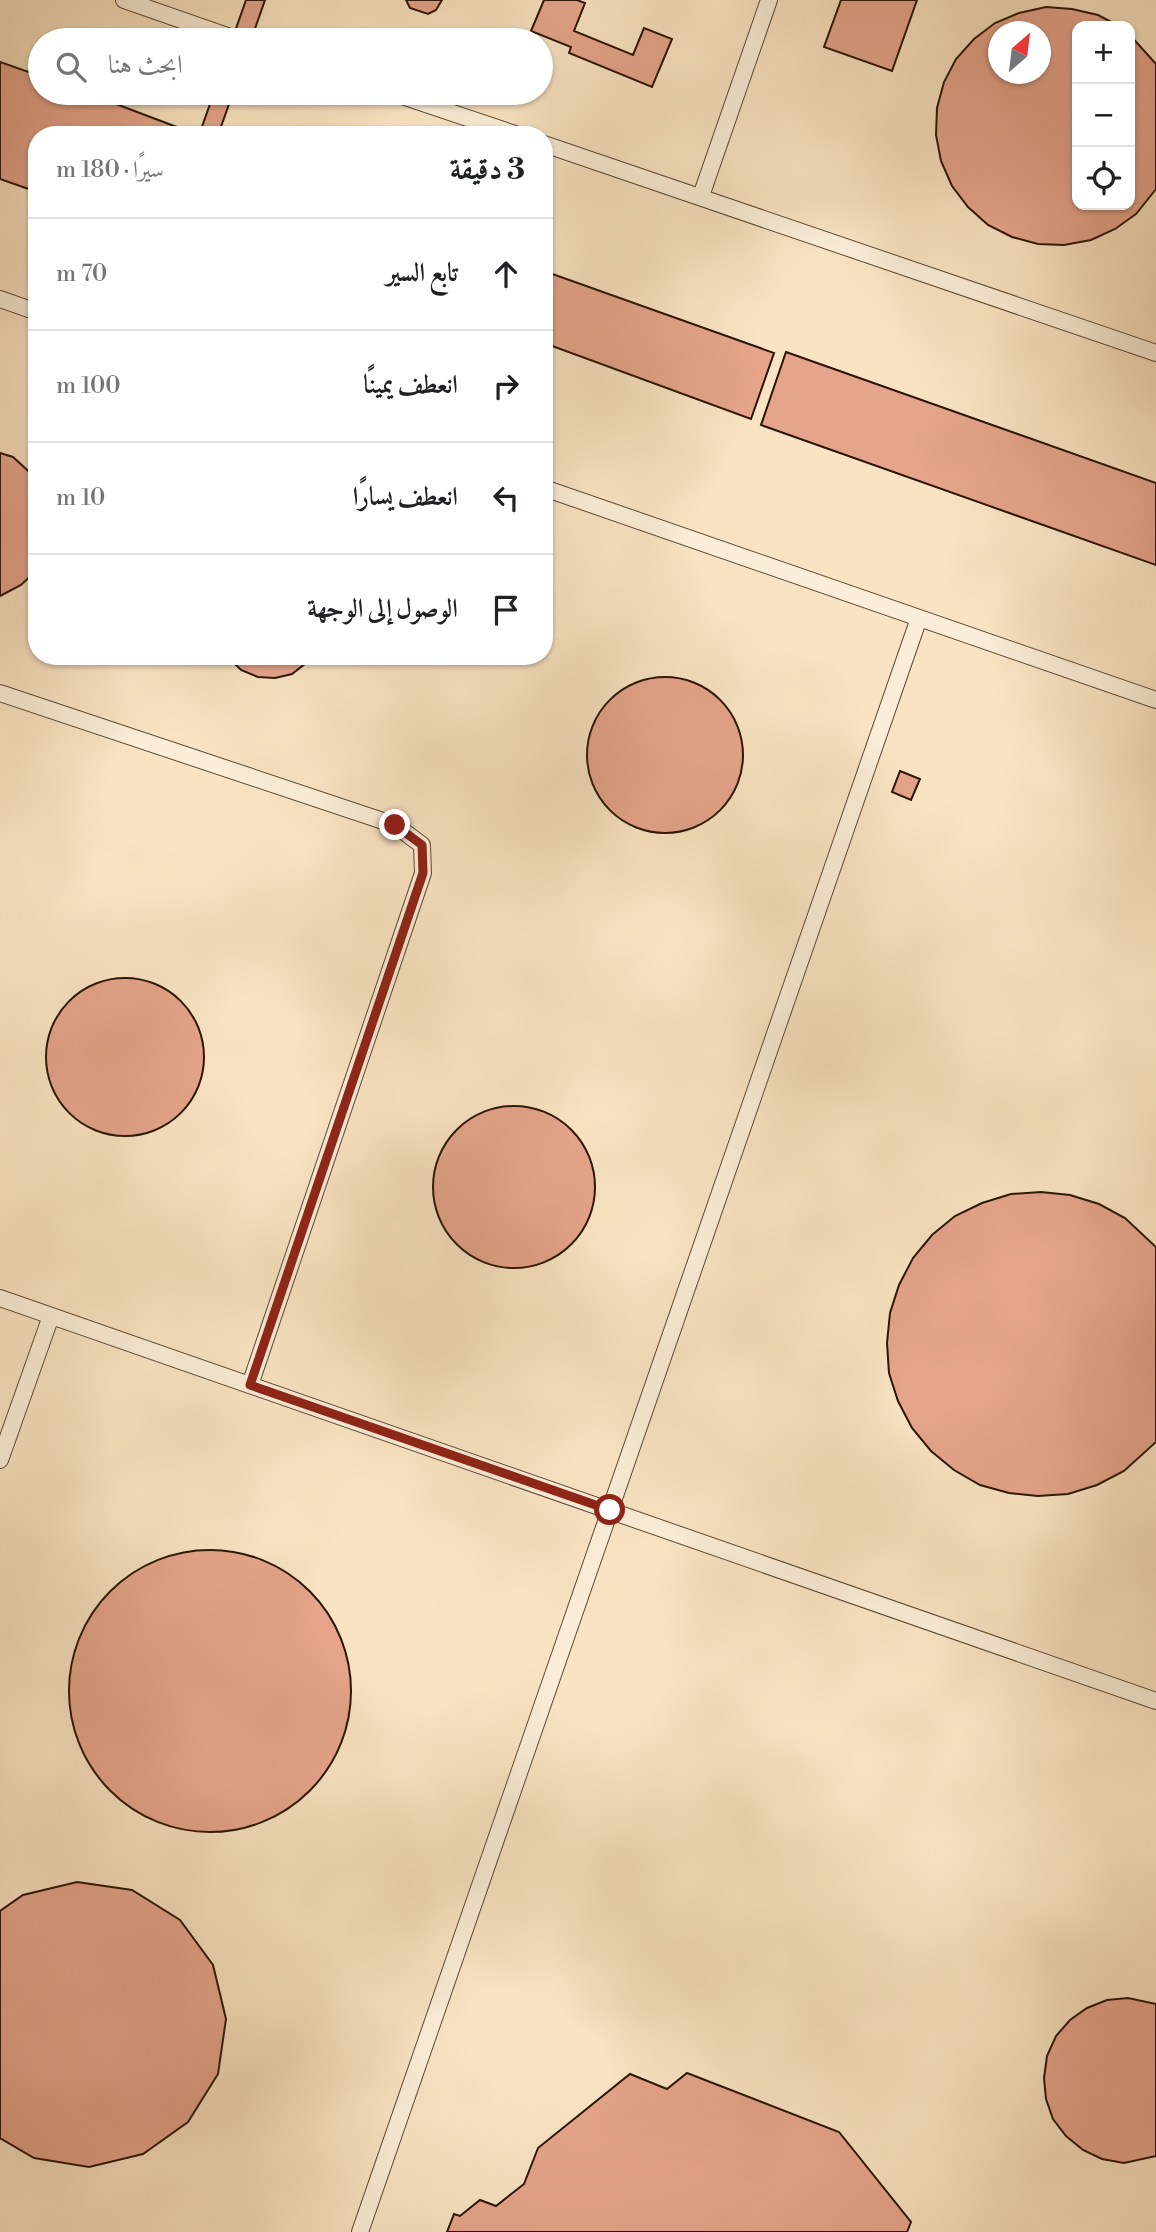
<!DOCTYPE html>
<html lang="ar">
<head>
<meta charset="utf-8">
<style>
  body { margin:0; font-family:"Libre Bodoni",Amiri,serif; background:#f2f2f2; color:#202124; direction:rtl }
  .controls { position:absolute; right:21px; top:21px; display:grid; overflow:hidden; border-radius:14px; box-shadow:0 2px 5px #0004 }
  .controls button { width:63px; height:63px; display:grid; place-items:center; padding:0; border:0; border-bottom:2px solid #e0e0e0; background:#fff; color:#202124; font:35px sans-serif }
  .compass { position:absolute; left:988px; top:21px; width:63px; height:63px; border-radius:50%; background:#fff; box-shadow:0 2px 5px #0004; rotate:28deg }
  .stop { position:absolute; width:21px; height:21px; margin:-16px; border:5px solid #8f2418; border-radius:50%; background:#fff }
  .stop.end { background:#8f2418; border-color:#fff; box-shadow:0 2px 7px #0008 }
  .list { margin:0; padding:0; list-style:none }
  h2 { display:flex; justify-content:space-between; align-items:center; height:91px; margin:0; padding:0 28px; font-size:30px }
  h2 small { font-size:23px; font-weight:400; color:#757577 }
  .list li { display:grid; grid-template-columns:46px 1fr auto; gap:21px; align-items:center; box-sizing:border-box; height:112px; padding:0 28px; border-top:2px solid #e0e0e0 }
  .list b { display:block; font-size:26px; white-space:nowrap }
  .list em { font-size:23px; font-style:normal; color:#757577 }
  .icon { flex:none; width:38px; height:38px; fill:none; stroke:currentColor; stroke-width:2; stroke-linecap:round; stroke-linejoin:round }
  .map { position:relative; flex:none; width:1156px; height:2232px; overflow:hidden; direction:ltr }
  .search { position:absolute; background:#fff; box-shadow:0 2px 5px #0004; left:28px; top:28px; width:525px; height:77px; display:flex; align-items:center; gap:18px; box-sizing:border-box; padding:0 24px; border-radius:38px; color:#757577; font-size:26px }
  .panel { position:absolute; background:#fff; box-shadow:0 2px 5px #0004; left:28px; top:126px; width:525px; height:539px; border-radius:28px; direction:rtl }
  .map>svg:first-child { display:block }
  .building { fill:#e5a48b; stroke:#2b1606; stroke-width:2; fill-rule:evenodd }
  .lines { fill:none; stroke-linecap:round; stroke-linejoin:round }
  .service-casing { stroke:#5e4935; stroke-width:18 }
  .service { stroke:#fbedd7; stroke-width:16 }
  .route { stroke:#8f2418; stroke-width:9 }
</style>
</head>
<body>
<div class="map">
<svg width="1156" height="2232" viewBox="0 0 1156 2232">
  <rect width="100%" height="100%" fill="#f9e3c2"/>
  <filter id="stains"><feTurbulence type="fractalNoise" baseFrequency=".00286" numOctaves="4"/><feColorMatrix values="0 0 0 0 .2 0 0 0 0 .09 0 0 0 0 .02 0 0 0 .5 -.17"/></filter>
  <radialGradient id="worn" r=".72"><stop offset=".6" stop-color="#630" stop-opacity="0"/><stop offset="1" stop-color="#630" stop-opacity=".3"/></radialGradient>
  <path class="building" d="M246 0H265L251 40H232Z
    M406 0H442L436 10 428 14 410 8Z
    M544 0H577L585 3 574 31 633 55 644 28 672 39 652 87 569 53 571 47 531 31Z
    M841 0H917L892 71 824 47Z
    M1046 7 1072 9 1098 15 1119 26H1077V205H1130V35L1156 64V189L1136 214 1115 229 1091 240 1064 245 1038 244 1012 237 988 225 968 207 952 186 941 161 936 135 937 108 944 82 956 59 974 39 995 23 1019 13ZM998 32H1040V74H998Z
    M0 62 40 76V93H87L198 135H37V192L0 179Z
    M214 93H233L218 135H199Z
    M544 271 774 353 751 419 544 343Z
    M786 352 1156 483V565L761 425Z
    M0 453 13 457 37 479V570L21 585 0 596Z
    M227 656H315L292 674 275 678 258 677 241 670Z
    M587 755a78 78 0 1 1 156 0a78 78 0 1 1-156 0Z
    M900 771 920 779 911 800 892 792Z
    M46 1057a79 79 0 1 1 158 0a79 79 0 1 1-158 0Z
    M433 1187a81 81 0 1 1 162 0a81 81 0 1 1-162 0Z
    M1041 1192 1070 1195 1099 1204 1125 1218 1156 1247V1442L1124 1471 1097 1485 1068 1494 1038 1496 1009 1493 980 1485 954 1470 931 1451 912 1428 898 1401 889 1373 887 1343 890 1313 899 1285 913 1258 932 1235 955 1216 982 1203 1011 1194Z
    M69 1691a141 141 0 1 1 282 0a141 141 0 1 1-282 0Z
    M77 1882 132 1890 180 1920 213 1965 226 2019 218 2074 188 2122 143 2154 89 2167 34 2158 0 2138V1911L23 1895Z
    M1128 1998 1156 2004V2156L1124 2163 1102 2159 1083 2150 1066 2136 1053 2119 1046 2099 1044 2078 1047 2056 1056 2036 1070 2020 1087 2008 1107 2000Z
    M687 2073 839 2132 911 2222 907 2232H447L454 2214 460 2216 480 2200 496 2206 524 2184 538 2148 630 2074 667 2089Z"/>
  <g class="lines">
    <defs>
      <path id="service" d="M124 0 233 38
        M393 93 518 135
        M544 144 1156 353
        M701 196 769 0
        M0 299 37 312
        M544 488 1156 700
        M0 693 395 825 422 845 423 873 250 1385
        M0 1298 1156 1701
        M0 1460 51 1316
        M360 2232 919 618"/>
    </defs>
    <use href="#service" class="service-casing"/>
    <use href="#service" class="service"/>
  </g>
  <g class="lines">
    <path class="route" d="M395 825 422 845 423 873 250 1385 610 1510"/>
  </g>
  <rect width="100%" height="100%" filter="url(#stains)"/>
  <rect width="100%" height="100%" fill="url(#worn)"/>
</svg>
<div class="controls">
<button>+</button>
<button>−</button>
<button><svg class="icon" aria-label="locate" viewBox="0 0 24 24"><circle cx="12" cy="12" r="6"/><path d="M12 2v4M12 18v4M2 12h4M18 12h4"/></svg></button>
</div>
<svg class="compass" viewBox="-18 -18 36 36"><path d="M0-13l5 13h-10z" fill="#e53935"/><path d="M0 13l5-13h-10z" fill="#757577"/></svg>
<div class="stop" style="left:610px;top:1510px"></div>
<div class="stop end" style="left:395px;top:825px"></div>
<div class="search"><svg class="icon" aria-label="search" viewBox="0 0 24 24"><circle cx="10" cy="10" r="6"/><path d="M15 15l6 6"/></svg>ابحث هنا</div>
<section class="panel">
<h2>3 دقيقة<small>سيرًا · 180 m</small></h2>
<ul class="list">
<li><svg class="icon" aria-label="ahead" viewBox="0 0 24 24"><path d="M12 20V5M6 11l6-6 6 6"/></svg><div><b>تابع السير</b></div><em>70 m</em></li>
<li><svg class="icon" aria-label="right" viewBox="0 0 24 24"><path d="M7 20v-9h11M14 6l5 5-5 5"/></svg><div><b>انعطف يمينًا</b></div><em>100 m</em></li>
<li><svg class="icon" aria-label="left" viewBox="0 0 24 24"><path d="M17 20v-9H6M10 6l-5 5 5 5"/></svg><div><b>انعطف يسارًا</b></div><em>10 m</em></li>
<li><svg class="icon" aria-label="arrive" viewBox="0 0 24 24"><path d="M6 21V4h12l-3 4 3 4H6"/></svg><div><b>الوصول إلى الوجهة</b></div></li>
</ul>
</section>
</div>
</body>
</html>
